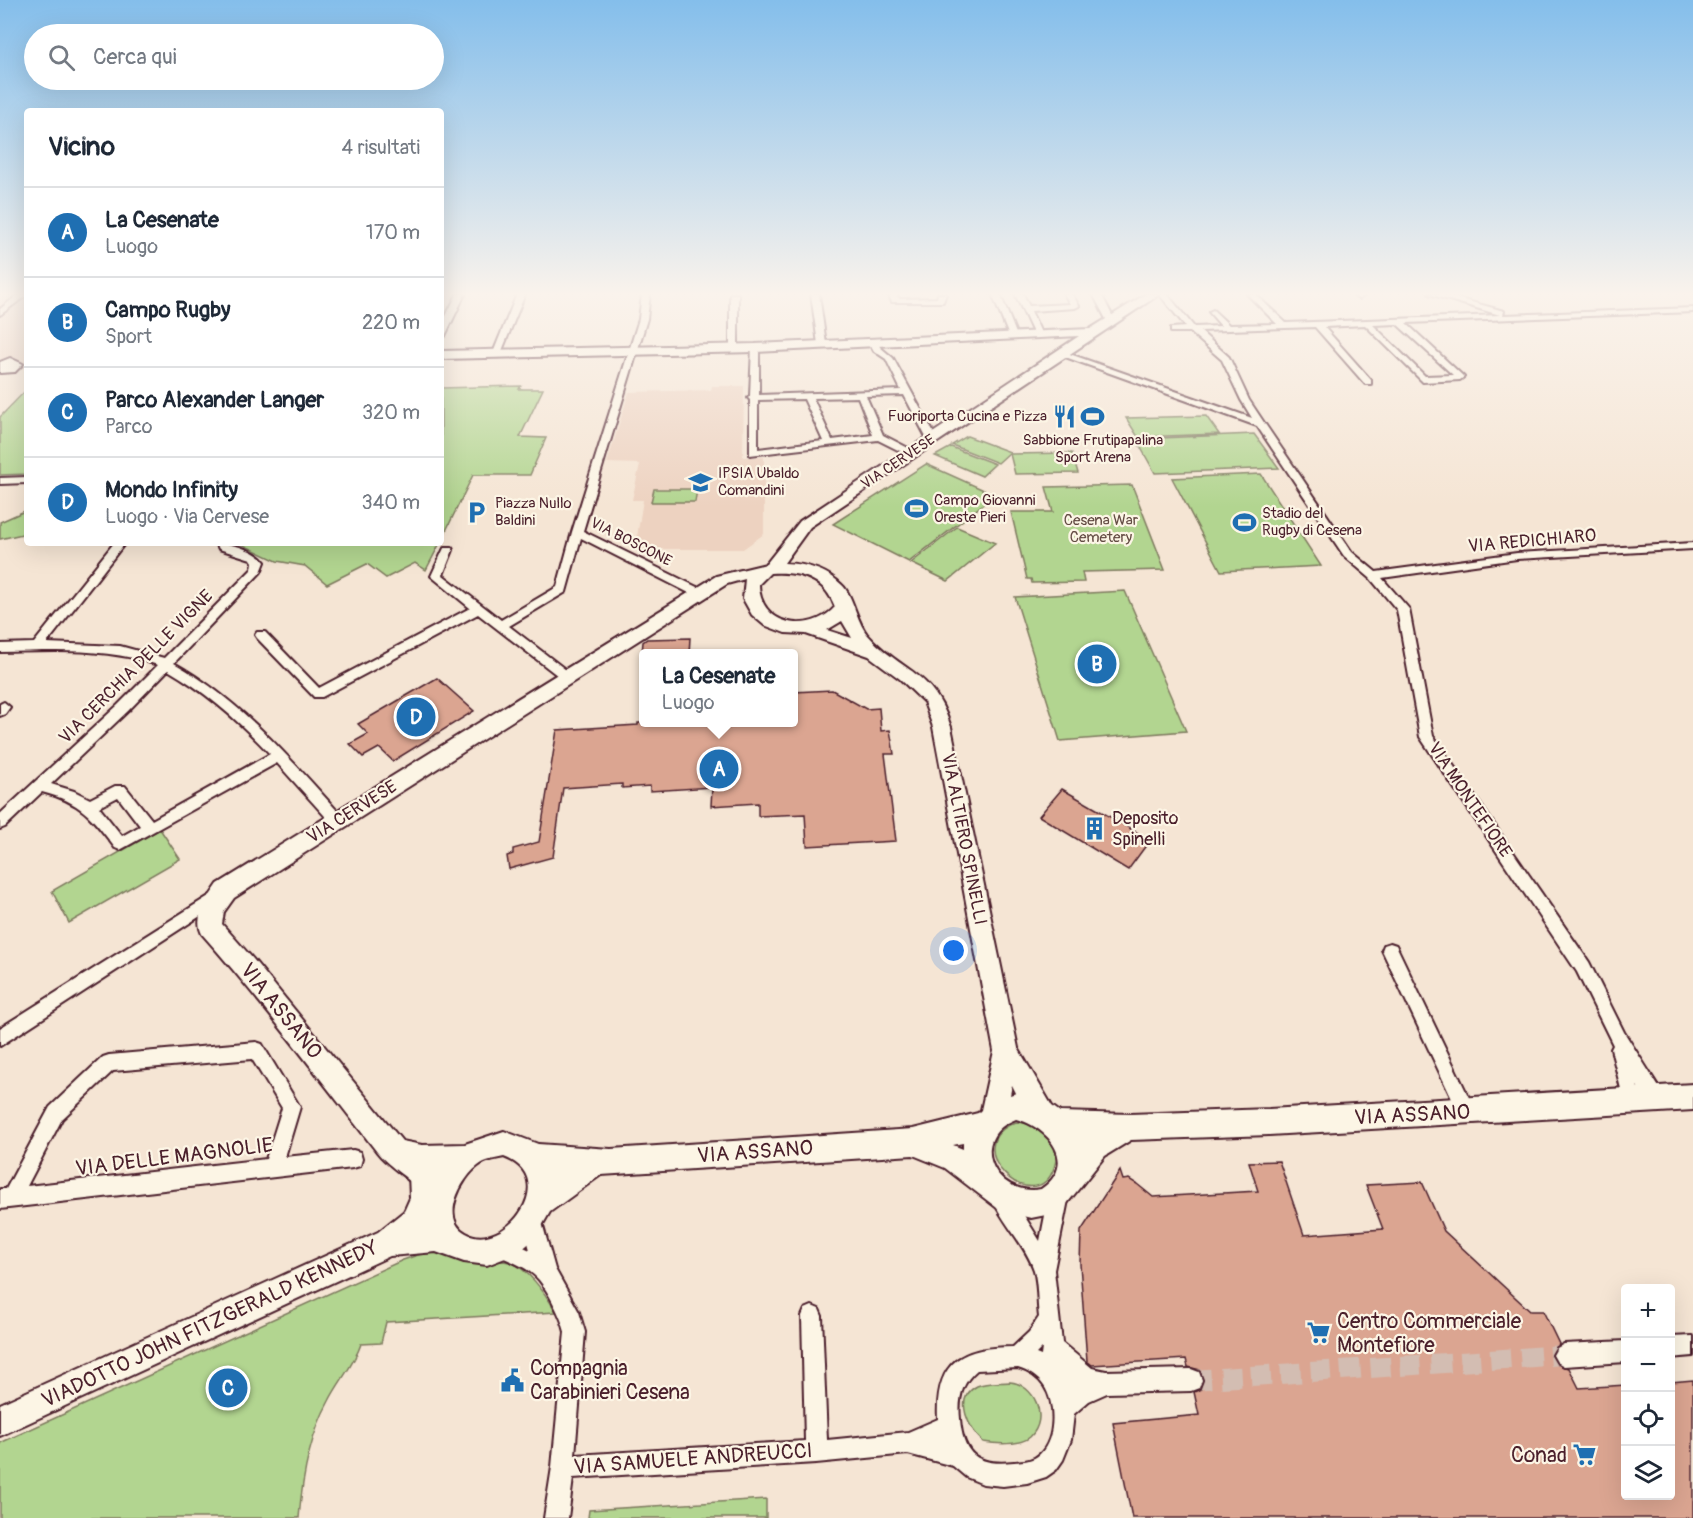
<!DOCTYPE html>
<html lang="it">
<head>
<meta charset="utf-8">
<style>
  body { margin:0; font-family:Pangolin,sans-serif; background:#f6f6f7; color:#1f2937 }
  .controls { position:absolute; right:18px; bottom:18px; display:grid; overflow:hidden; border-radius:6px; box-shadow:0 6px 24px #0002 }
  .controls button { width:54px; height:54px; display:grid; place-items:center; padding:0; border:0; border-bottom:2px solid #e0e1e3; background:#fff; color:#1f2937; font:30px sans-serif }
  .you { position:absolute; left:954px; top:951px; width:21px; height:21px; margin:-15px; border:4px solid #fff; border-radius:50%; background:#1a73e8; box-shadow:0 0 0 9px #1a73e833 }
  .badge { display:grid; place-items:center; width:39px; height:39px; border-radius:50%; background:#1f6fb2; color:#fff; font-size:20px; font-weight:700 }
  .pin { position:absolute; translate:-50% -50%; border:3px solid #fff; box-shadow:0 2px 6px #0006 }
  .popup { position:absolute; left:639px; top:649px; width:159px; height:78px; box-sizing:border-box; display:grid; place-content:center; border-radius:6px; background:#fff; filter:drop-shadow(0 2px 4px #0005); font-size:20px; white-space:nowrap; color:#747a83 }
  .popup b { font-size:22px; color:#1f2937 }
  .popup::after { content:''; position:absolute; left:50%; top:100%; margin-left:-12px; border:12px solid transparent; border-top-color:#fff }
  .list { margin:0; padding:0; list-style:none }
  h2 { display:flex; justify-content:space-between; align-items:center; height:78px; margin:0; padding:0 24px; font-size:26px }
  h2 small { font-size:20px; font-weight:400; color:#747a83 }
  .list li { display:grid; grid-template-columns:39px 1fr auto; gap:18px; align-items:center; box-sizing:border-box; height:90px; padding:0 24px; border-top:2px solid #e0e1e3 }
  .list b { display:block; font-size:22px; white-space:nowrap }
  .list p { margin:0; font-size:20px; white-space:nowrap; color:#747a83 }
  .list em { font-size:20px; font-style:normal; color:#747a83 }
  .icon { flex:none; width:33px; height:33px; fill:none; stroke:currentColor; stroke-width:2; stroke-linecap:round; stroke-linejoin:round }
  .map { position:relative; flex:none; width:1693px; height:1518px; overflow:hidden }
  .search { position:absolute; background:#fff; box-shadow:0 6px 24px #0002; left:24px; top:24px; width:420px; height:66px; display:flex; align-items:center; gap:15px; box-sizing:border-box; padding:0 21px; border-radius:33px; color:#747a83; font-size:22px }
  .panel { position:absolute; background:#fff; box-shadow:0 6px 24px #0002; left:24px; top:108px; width:420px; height:438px; border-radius:6px }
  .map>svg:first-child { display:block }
  .built { fill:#edd2c0 }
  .green { fill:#b2d590; stroke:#7e7a5e; stroke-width:1.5 }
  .building { fill:#dba591; stroke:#4a1f2b; stroke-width:1.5 }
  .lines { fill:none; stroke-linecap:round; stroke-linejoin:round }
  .street-tunnel { stroke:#d3bdb2; stroke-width:20; stroke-dasharray:20 10; stroke-linecap:butt }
  .street-casing { stroke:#4a1f2b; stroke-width:4 }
  .secondary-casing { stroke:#4a1f2b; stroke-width:4 }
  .street { fill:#fcf5e5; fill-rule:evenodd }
  .secondary { fill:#fcf5e5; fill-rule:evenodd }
  .labels { text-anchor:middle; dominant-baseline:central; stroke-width:4.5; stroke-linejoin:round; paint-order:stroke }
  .far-poi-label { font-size:15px; fill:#4a1f2b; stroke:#fcf5e5; text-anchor:start }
  .far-street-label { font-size:15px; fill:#4a1f2b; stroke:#fcf5e5 }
  .far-park-label { font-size:15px; fill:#644c44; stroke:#fcf5e5 }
  .street-label { font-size:18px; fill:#4a1f2b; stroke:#fcf5e5 }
  .poi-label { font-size:18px; fill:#4a1f2b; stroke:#fcf5e5; text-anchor:start }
  .near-street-label { font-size:21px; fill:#4a1f2b; stroke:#fcf5e5 }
  .near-poi-label { font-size:21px; fill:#4a1f2b; stroke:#fcf5e5; text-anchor:start }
</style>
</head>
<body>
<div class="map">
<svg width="1693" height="1518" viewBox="0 0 1693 1518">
  <rect width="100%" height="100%" fill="#f5e5d4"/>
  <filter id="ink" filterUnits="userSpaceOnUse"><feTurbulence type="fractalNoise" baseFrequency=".0167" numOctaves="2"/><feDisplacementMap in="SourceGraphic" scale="12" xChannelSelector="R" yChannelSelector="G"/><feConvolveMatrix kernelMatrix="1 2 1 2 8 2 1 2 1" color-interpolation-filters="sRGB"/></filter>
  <g filter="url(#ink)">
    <path class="built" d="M27 294V363L0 364V295Z
      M712 386H744L743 457H764V534L743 549H635L643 500H632L640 464 607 463 629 392 711 390Z"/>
    <path class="green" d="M521 386 519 389H543L520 437 546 438 530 475H473L441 541V388Z
      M27 389V474L0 475V417Z
      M1206 416 1219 434 1138 437 1126 418Z
      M1254 434 1279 468 1155 473 1136 439Z
      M967 436 1010 452 998 463 952 445Z
      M951 447 995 464 982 476 935 456Z
      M1072 453 1078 473 1015 474 1010 454Z
      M926 464 995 495 909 562 833 524Z
      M1261 474 1321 566 1221 571 1172 478Z
      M1132 485 1165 570 1082 572 1084 582 1032 583 1031 579H1027L1011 512H1053L1046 487Z
      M654 489H697L695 502H651Z
      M27 510V533L0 539V522Z
      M957 527 995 543 948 581 911 563Z
      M239 543H440L426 570 415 563 386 578 367 564 327 584 305 566 277 561Z
      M1125 591 1186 731 1060 741 1015 597Z
      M160 829 180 859 69 923 52 891Z
      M1016 1122C1039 1122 1063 1143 1054 1168 1035 1221 954 1146 1016 1122Z
      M439 1253C450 1258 462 1264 475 1264 484 1264 494 1261 503 1261 525 1262 547 1296 556 1312L386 1322 381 1343 361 1344C354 1365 339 1381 329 1401 310 1435 302 1479 299 1518H0V1443L403 1260 421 1254Z
      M1010 1382C1034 1384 1050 1418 1030 1437 1020 1446 995 1444 983 1442 970 1429 952 1399 977 1386 986 1382 1000 1383 1010 1382Z
      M766 1499V1518H588L589 1510Z"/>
    <path class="building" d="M690 638 689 654H642L643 642 647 639Z
      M437 678 474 711 393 761 379 748 363 757 350 744 368 734 358 724Z
      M832 690 866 709 879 708 881 731 890 730 894 754H885L896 841 807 846 805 814 758 816V803L711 806 712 787 650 791V786L622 788V784L563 788 553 857 509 869 507 856 513 854V849L539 842 557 730 638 725V723H794V692Z
      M1062 789 1150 840 1128 870 1039 816Z
      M1279 1161 1304 1235 1383 1229 1366 1185 1422 1182 1444 1231 1530 1311H1543L1559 1344 1551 1356 1556 1364 1569 1368 1579 1388 1626 1385V1496H1671V1382L1693 1380V1518H1132L1113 1423 1199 1415 1194 1392 1201 1389 1204 1379 1200 1370 1188 1367 1186 1359 1092 1365 1087 1361 1080 1264 1081 1231 1120 1171 1123 1180 1129 1179 1137 1184 1153 1197 1258 1191 1249 1162Z"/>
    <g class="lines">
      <path class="street-tunnel" d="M1191 1380 1564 1355"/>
      <defs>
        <path id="street" d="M19 294 27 295 0 315V309Z
          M457 294H465L445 336 441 338V327L444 320H441V316H446Z
          M517 294H525L501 353 494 355 493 353Z
          M642 294H650L647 319 583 531 703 590V596H695L581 538 566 592 509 626 570 673 572 676 570 679H562L478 614 322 697H314L257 638 255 635 257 632H265L319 688 470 608 431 576 444 548H452L453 550 443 575 501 620 557 587 572 532 639 319Z
          M730 294H738V348L734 350 730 348Z
          M811 294H819L826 344 822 346 818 344Z
          M888 294H895L900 299 937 298 938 294H946L943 302H892Z
          M992 294H1000L1017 336 1016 338 1009 336Z
          M1015 294H1023L1029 306 1070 304 1064 294H1072L1079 306 1075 308 1031 311 1042 335 1038 337 1034 335Z
          M1093 294H1101L1115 321 1114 323H1108Z
          M1159 294H1167L1194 327 1221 326 1209 312 1213 310 1229 325 1277 324 1247 294H1255L1286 323 1500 315 1429 294H1442L1504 311 1503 315 1693 308V312L1406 323 1464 377 1460 380 1423 382 1365 325 1324 327 1371 380V384H1365L1315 327 1200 331 1229 357 1249 400 1265 424 1352 552 1376 572 1517 553 1693 543V549L1517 559 1382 578 1409 609 1433 736 1589 962 1624 1032 1667 1100 1664 1106 1658 1109 1652 1106 1637 1086 1641 1103 1638 1109 1632 1112 1626 1109 1611 1049 1613 1045 1577 972 1420 737 1397 610 1370 578 1344 556 1257 426 1057 354 1064 352 1252 418 1241 400 1222 360 1190 332H1171V328L1186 327ZM1397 324 1453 375 1425 376 1373 325Z
          M1357 294H1366L1359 299 1355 297Z
          M870 340H876L880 347 893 358 937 439 935 441 927 439 904 395 866 396 883 435 914 451V455H908L878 440 750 455V400L748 398 750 396 752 346 759 348V395L901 390 886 359 874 351 869 342ZM858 397 873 435 832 440 813 398ZM804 399 823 441 758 449V400Z
          M27 477V483L0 484V478Z
          M114 543H125L47 643 120 646 164 658 252 569 253 562 251 559 219 549 216 543C230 543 256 550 265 562L261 572 174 663C242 701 291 760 343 817L345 821 343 825H333L277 763 120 850 115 848C92 817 81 802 42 792L5 827 0 829V814L118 705 158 665C106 647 53 651 0 652V644L34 643ZM168 670C206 692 239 721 270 754L152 820 125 786H115L90 799 74 791 51 784 128 711ZM118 797 140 826 122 836 99 807Z
          M4 702 10 707 5 714 0 716V704Z
          M220 889 225 890 228 895 225 900 0 1046V1028Z
          M1390 943 1396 945 1473 1106 1476 1112 1473 1118 1467 1121 1461 1118 1382 950 1384 945Z
          M256 1042 262 1044 300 1107 285 1157 353 1150 360 1152 362 1159 360 1166 353 1168 0 1209V1189H6L50 1107 103 1057 109 1055ZM252 1059 282 1108 266 1159 27 1186 62 1119 113 1071Z
          M418 1165 425 1167C434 1189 428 1203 419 1223L412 1226 405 1223 402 1216 410 1198 409 1174 411 1167Z
          M1059 1185 1066 1188 1069 1195 1054 1270 1062 1343 1092 1368 1106 1371 1191 1369 1199 1372 1202 1380 1199 1388 1191 1391 1107 1393 1089 1401 1074 1414 1071 1440 1063 1460 1056 1470 1046 1477 1027 1483 1003 1486 983 1484 966 1477 953 1466 908 1454 816 1463 573 1478 568 1518H544L552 1467 565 1332C562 1318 548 1291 539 1280 528 1267 508 1260 493 1253L490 1246 493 1239 500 1236 530 1250 522 1219 525 1212 532 1209 539 1212 555 1269 579 1312 585 1332 575 1455 805 1441 802 1316 805 1309 812 1306 819 1309 822 1316 827 1440 908 1432 938 1419C935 1362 961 1347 1013 1347L1029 1332 1039 1317C1037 1302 1038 1284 1034 1270 1025 1244 1004 1225 993 1200L996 1193 1003 1190 1010 1193 1040 1241 1049 1195 1052 1188ZM1042 1348 1041 1356 1036 1354ZM1018 1368C1028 1371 1038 1377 1044 1386 1056 1404 1056 1439 1040 1454 1033 1461 1024 1461 1014 1462 979 1466 963 1456 960 1419 958 1400 961 1383 977 1370Z
          M1693 1336V1356L1670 1358V1337Z
          M1626 1341V1362L1564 1366 1557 1362 1553 1355 1557 1348 1564 1344Z"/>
        <path id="secondary" d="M1146 294H1160L810 527 784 563C806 564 826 569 842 585 853 595 856 620 867 634 902 674 932 668 951 727L1018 1048 1052 1106 1060 1112 1130 1114 1269 1109 1693 1084V1110L1269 1135 1131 1140 1105 1156 1065 1206 1046 1215 1031 1218 1001 1211 945 1168 913 1155 601 1175 550 1212 535 1238 518 1253 508 1257 487 1265 464 1262 436 1252 390 1256 0 1436V1404L378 1232 423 1196C412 1178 390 1169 377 1152 320 1079 264 1004 202 934 193 916 208 899 218 884L716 576 766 564 800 521 1079 336 755 352 441 359V351L755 344 1090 329ZM770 573C799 571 825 578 835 607 810 635 759 626 759 584ZM745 579 743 599 752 615 764 625 785 633 806 634 869 656 900 679 924 702 933 727 994 1051 981 1110 978 1113 913 1129 611 1149 538 1144 504 1131 465 1144 422 1145 402 1141 253 959 222 924 224 912 234 898 727 584ZM842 621 852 638 827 630ZM1012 1085 1016 1093 1010 1095ZM1016 1119C1049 1127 1079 1164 1041 1189 995 1198 966 1138 1016 1119ZM963 1143V1149L953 1145ZM504 1157C562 1178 505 1254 466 1233 439 1218 462 1178 478 1166 485 1160 495 1159 504 1157Z
          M10 358 23 364 15 372 0 373V362Z"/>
      </defs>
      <use href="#street" class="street-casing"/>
      <use href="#secondary" class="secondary-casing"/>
      <use href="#street" class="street"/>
      <use href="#secondary" class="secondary"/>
    </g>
  </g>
  <linearGradient id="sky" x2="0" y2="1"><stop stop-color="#84beeb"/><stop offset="0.58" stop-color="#faf3ec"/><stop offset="1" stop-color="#faf3ec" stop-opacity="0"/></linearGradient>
  <rect width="1693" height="507" fill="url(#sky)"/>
  <defs>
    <symbol id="restaurant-bare" viewBox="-9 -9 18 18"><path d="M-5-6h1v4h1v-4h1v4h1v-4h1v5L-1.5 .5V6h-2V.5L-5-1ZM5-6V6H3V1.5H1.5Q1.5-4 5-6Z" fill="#1f6fb2" stroke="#fcf5e5" stroke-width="2.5" paint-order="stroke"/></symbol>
    <symbol id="stadium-bare" viewBox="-9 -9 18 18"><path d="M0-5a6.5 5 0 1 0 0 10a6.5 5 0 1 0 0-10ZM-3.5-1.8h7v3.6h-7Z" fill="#1f6fb2" stroke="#fcf5e5" stroke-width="2.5" paint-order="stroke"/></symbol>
    <symbol id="school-bare" viewBox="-9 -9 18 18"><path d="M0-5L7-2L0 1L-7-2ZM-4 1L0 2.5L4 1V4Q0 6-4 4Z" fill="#1f6fb2" stroke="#fcf5e5" stroke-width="2.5" paint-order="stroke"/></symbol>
    <symbol id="parking-bare" viewBox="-9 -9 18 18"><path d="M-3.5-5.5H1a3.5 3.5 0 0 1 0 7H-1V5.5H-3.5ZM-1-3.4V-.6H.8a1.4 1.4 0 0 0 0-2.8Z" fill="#1f6fb2" stroke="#fcf5e5" stroke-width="2.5" paint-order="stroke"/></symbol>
    <symbol id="building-bare" viewBox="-9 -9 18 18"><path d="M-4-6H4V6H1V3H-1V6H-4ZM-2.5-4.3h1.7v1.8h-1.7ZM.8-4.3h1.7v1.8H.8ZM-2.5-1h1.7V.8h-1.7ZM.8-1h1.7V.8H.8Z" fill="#1f6fb2" stroke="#fcf5e5" stroke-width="2.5" paint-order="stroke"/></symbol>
    <symbol id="supermarket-bare" viewBox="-9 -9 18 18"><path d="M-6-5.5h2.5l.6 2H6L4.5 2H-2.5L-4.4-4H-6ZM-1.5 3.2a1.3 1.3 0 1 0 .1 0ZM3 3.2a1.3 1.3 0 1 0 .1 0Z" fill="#1f6fb2" stroke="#fcf5e5" stroke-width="2.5" paint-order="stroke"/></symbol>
    <symbol id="civic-bare" viewBox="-9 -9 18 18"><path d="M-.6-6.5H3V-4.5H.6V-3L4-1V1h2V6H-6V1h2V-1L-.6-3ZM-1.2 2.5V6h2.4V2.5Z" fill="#1f6fb2" stroke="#fcf5e5" stroke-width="2.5" paint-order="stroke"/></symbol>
  </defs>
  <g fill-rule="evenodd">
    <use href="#restaurant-bare" x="1048" y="400" width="33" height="33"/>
    <use href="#stadium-bare" x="1076" y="400" width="33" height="33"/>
    <use href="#school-bare" x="684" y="466" width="33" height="33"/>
    <use href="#stadium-bare" x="900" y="492" width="33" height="33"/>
    <use href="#parking-bare" x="460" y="496" width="33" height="33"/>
    <use href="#stadium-bare" x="1228" y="506" width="33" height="33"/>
    <use href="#building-bare" x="1078" y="812" width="33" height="33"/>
    <use href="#supermarket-bare" x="1302" y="1316" width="33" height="33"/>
    <use href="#civic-bare" x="496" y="1364" width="33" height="33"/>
    <use href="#supermarket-bare" x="1568" y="1438" width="33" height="33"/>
  </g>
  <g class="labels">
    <g class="far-poi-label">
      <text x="1047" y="416" text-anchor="end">Fuoriporta Cucina e Pizza</text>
      <text x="1093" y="440" text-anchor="middle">Sabbione Frutipapalina<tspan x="1093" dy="17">Sport Arena</tspan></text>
      <text x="718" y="473">IPSIA Ubaldo<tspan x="718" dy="17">Comandini</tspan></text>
      <text x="934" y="500">Campo Giovanni<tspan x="934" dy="17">Oreste Pieri</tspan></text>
      <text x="495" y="503">Piazza Nullo<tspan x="495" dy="17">Baldini</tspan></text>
      <text x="1262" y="513">Stadio del<tspan x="1262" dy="17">Rugby di Cesena</tspan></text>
    </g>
    <g class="far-street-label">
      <text transform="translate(898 462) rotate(-34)">VIA CERVESE</text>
      <text transform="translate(631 542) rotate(27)">VIA BOSCONE</text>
    </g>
    <g class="far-park-label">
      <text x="1101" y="520">Cesena War<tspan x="1101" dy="17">Cemetery</tspan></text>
    </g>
    <g class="street-label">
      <text transform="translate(1532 541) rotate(-5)">VIA REDICHIARO</text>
      <text transform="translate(136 667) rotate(-45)">VIA CERCHIA DELLE VIGNE</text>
      <text transform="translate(1470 800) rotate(56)">VIA MONTEFIORE</text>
      <text transform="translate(352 812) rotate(-32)">VIA CERVESE</text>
      <text transform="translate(964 839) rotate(79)">VIA ALTIERO SPINELLI</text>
    </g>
    <g class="poi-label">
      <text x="1112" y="818">Deposito<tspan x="1112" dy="21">Spinelli</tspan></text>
    </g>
    <g class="near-street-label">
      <text transform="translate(281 1011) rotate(51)">VIA ASSANO</text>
      <text transform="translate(1412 1115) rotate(-3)">VIA ASSANO</text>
      <text transform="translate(755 1152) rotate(-4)">VIA ASSANO</text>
      <text transform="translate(174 1157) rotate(-7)">VIA DELLE MAGNOLIE</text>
      <text transform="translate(210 1324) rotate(-25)">VIADOTTO JOHN FITZGERALD KENNEDY</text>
      <text transform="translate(693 1459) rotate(-4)">VIA SAMUELE ANDREUCCI</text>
    </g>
    <g class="near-poi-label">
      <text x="1337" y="1321">Centro Commerciale<tspan x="1337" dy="24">Montefiore</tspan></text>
      <text x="530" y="1368">Compagnia<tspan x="530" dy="24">Carabinieri Cesena</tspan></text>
      <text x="1567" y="1455" text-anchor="end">Conad</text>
    </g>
  </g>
</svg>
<div class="controls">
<button>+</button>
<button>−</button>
<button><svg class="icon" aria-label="locate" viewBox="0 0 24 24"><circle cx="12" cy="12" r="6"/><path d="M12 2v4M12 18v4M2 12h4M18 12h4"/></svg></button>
<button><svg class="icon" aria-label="layers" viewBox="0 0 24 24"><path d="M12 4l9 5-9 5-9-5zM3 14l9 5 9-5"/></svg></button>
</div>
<div class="you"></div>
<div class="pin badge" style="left:719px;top:769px">A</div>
<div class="popup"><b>La Cesenate</b>Luogo</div>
<div class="pin badge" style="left:1097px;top:664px">B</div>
<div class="pin badge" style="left:228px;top:1388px">C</div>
<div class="pin badge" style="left:416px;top:717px">D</div>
<div class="search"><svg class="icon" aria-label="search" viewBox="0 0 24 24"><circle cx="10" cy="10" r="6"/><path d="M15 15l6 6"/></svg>Cerca qui</div>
<section class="panel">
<h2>Vicino<small>4 risultati</small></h2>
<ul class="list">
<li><span class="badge">A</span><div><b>La Cesenate</b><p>Luogo</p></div><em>170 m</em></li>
<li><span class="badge">B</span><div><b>Campo Rugby</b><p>Sport</p></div><em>220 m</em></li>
<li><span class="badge">C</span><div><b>Parco Alexander Langer</b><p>Parco</p></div><em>320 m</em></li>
<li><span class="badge">D</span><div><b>Mondo Infinity</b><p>Luogo · Via Cervese</p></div><em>340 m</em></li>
</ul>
</section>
</div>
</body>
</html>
